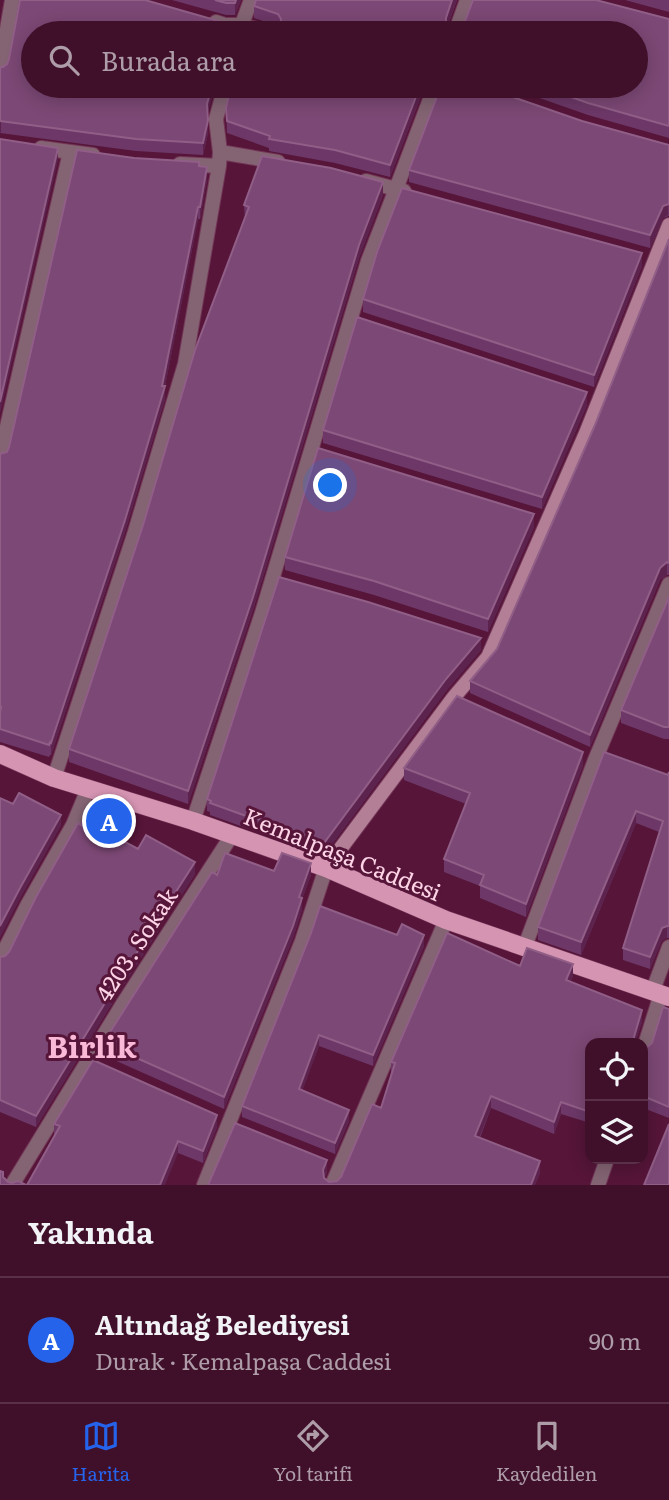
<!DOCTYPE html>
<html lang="tr">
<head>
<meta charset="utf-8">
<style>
  body { margin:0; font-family:Literata,serif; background:#4b1e37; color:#f1f3f6 }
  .controls { position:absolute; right:21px; bottom:21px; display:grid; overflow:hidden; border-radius:14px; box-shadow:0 4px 18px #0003 }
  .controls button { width:63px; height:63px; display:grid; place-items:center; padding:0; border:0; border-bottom:2px solid #593047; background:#40102b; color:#f1f3f6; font:35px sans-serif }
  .you { position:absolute; left:331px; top:486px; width:24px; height:24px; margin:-18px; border:5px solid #fff; border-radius:50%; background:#1a73e8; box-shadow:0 0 0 10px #1a73e833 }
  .badge { display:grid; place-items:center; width:46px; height:46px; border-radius:50%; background:#2563eb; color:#fff; font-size:23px; font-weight:700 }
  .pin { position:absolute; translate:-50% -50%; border:4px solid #fff; box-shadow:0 2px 7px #0006 }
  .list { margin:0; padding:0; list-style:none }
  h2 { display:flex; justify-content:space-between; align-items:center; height:91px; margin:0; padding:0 28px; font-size:30px }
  h2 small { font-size:23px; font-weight:400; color:#ae9da9 }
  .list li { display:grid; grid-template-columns:46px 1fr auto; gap:21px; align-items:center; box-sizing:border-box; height:126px; padding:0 28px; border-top:2px solid #593047 }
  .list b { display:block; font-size:26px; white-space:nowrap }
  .list p { margin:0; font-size:23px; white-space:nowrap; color:#ae9da9 }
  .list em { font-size:23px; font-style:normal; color:#ae9da9 }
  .icon { flex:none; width:38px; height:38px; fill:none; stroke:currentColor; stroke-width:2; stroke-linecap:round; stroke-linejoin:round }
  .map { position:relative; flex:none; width:669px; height:1185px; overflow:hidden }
  .search { position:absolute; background:#40102b; box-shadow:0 4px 18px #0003; left:21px; right:21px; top:21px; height:77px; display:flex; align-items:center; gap:18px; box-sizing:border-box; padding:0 24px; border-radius:38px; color:#ae9da9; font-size:26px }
  .sheet { height:217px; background:#40102b }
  nav { display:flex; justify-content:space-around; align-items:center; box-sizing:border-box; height:98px; border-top:2px solid #593047; background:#40102b; font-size:19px; color:#ae9da9 }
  nav a { display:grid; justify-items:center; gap:4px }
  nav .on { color:#2563eb }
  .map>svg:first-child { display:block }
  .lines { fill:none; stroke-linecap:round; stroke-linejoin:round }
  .service-casing { stroke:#743758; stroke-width:16 }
  .minor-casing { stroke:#743758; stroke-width:16 }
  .secondary-casing { stroke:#743758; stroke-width:16 }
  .primary-casing { stroke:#743758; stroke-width:19 }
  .service { stroke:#846473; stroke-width:14 }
  .minor { stroke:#846473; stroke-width:14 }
  .secondary { stroke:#b27f96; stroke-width:14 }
  .primary { stroke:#d594b2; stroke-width:18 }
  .wall { fill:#6d3868 }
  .shaded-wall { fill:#5d234f }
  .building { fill:#7c4875; stroke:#905e87; stroke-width:2 }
  .labels { text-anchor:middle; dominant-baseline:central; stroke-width:6; stroke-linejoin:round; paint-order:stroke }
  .street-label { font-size:23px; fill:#fdd3e6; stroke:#561539 }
  .district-label { font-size:30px; font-weight:bold; fill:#fab9d7; stroke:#561539 }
</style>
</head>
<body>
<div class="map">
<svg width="669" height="1185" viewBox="0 0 669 1185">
  <rect width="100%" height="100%" fill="#561539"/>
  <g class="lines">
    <defs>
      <path id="service" d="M643 1051 661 994
        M598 1185 607 1159"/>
      <path id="minor" d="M216 22 225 25H241L272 33
        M239 32 251 0
        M455 33 467 0
        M0 70 12 0
        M41 148 93 155
        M220 152 216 119 225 86
        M180 164 219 166 220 152 278 162
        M404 191 396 189 435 86
        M0 457 70 152
        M54 778 134 535 185 364 219 166
        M193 821 262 613 368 261 396 189 366 181
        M525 946 595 760 669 584
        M0 959 28 904 73 825 88 789
        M653 990 669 947
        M12 1185 124 1002 232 835
        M204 1185 302 941 326 868
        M332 1185 446 920"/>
      <path id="secondary" d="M326 868 454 697 488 657 586 433 669 225"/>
      <path id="primary" d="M0 754 54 778 193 821 326 868 446 920 669 997"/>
    </defs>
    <use href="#service" class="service-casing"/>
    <use href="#minor" class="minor-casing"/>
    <use href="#secondary" class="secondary-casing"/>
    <use href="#primary" class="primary-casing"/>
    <use href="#service" class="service"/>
    <use href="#minor" class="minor"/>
    <use href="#secondary" class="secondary"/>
    <use href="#primary" class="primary"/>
  </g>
  <path class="wall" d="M20 0H145L222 22H230L236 29H241L247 24 274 30 278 28V26L254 18V6L256 0H457L448 25 451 30H457L464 24 473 0H596L669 19V138L588 115 505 86H636V33H33V86H215L207 114 208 133 203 155 136 151 0 133V67H3L7 64 9 59Z
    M172 0H241L235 15H226Z
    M625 0H669V12Z
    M231 86H425L390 177 335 163 269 151V148L227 133 226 108Z
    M582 121 669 145V216L663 218 650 248 409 182V170Z
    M134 158 199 166 207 179 200 219H198L165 386V399L125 532 51 755H50L49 757 0 742V454L7 452 9 447Z
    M383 195 359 258 253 610 188 804 69 762V749L245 218 244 205Z
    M669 239V575H667L660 580 590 747 470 693V681L497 649 595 425Z
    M642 266 594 387 363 312V299Z
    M587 405 542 509 323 443V430Z
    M534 527 488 632 374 595 285 570V557Z
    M669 597V739H664L621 723V710Z
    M481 650 446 691 324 855 249 827V829L210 815V812L207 811V799Z
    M604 752 668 775 669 772V938H667L662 940 650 969 623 960V948L659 832 636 823 581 955 538 940V927Z
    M583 765 526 917 480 898V886L444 872V859L466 804 404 780V768Z
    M138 849 195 874 116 997 36 1127 0 1112V957L5 956Z
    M274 871 311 875 302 899V910L293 938 224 1109 103 1055V1043L217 875Z
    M311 933 424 946 373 1066 319 1046 302 1090 349 1121 335 1154 242 1117V1106Z
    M520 966 573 976 570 982 642 1022 635 1043H590V1123L561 1114 554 1134 491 1108 480 1138 540 1173 535 1185H208L327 1172 324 1179 329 1182 337 1181 341 1177 381 1108 392 1074 391 1073V1062Z
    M669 1009V1118L643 1108V1048H646L652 1043Z
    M54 1124 217 1127 203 1163 178 1153 54 1136Z"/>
  <path class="shaded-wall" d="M236 0H241L235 15V3Z
    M452 0H457L446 30V18Z
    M212 86H215L207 116V104Z
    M420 86H425L390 177V165Z
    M1 120V132L0 133V121Z
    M208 120V133L203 155V143Z
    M58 148V160L0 414V402Z
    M207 167V179L200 219V207Z
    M383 182V195L359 258 253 610 188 804V791L359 245Z
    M668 203V215L663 218 650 248V235L663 206Z
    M198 207V219L165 387V399L125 532 51 755V743L162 386Z
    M642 253V266L594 387V375Z
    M587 392V405L542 509V497Z
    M534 514V527L488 632V619Z
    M667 562V575L660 580 590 747V735L660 568Z
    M481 638V650L446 691 324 855V843L446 679Z
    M583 752V765L526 917V904Z
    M636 811V823L581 955V942Z
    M61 815V826L20 899 0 938V926L20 888Z
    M195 862V874L116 997 36 1127V1116L116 985Z
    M311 863V875L302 899V910L293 938 224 1109V1097Z
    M667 926V938L662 940 650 969V957L662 928Z
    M424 935V946L373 1066V1055Z
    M573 964V976L566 992V980Z
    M642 1010V1022L635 1043H634V1037Z
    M319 1035V1046L299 1100V1089Z
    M491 1096V1108L475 1148V1136Z
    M561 1102V1114L554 1134V1122Z
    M349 1110V1121L335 1154V1143Z
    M217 1115V1127L203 1163V1151Z
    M178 1141V1153L165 1185H160Z
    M327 1160V1172L323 1182V1170Z
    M540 1161V1173L535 1185H531Z"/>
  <path class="building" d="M20 0H145L222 22H230L236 29H241L247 24 274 30 278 28 281 24V19L278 14 254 6 256 0H452L446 18V23L451 30H457L464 24 473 0H596L669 19V126L588 103 540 86H636V33H33V86H212L207 104 208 120 203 143 136 139 0 121V67H3L7 64 9 59Z
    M215 0H236L235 3H226Z
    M231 86H420L390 165 335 150 269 139 270 136 227 121 226 108Z
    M441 86H481L582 121 669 145V204L663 206 650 235 409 170Z
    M0 139 58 148 0 402Z
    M77 150 134 158 199 162V166L207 167 200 207H198L162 386H165L125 520 51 743 50 742 49 745 0 729V713L1 707H0V454L7 452 9 447Z
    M262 156 331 168 383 182 359 245 253 597 188 791 69 749 143 525 195 350 249 207 244 205Z
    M402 188 642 253 594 375 363 299 377 252Z
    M669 239V563L667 562 660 568 590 735 470 681 497 649 595 425Z
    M357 317 587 392 542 497 323 430Z
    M318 448 534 514 488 619 374 581 285 557Z
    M279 577 368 602 481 638 446 679 324 843 249 816V817L210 803 211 801 207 799Z
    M669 597V727H664L621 710Z
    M457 696 583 752 526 904 480 885 484 875 444 859 470 793 404 768Z
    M604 752 668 775 669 772V926H667L662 928 650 957 623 948 663 821 636 811 581 942 538 927Z
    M19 793 61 815 20 888 0 926V798L13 804Z
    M84 820 138 849 146 835 195 862 116 985 36 1116 0 1100V957L5 956 9 952 36 897 78 823 81 825Z
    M225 853 274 871 282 853 311 863 299 897 302 898 293 926 224 1097 103 1043 212 872 217 875Z
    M320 906 397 935 402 924 424 935 373 1055 319 1035 299 1089 349 1110 335 1143 242 1106 311 933Z
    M447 933 520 966 527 948 573 964 566 980 642 1010 634 1037V1042L635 1043H590V1112L561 1102 554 1122 491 1096 475 1136 540 1161 531 1185H208L235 1123 327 1160 323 1170 324 1178 329 1182 337 1181 341 1177 372 1104 381 1108 395 1063 391 1062Z
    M663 1007 669 1009V1107L643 1096V1048H646L652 1043Z
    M93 1060 217 1115 203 1151 178 1141 160 1185H27L60 1126 54 1124Z
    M669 1124V1185H644Z
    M0 1171 3 1172V1177L8 1182 12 1183 18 1181 26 1185H0Z"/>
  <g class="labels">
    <g class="street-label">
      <text transform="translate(343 853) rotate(22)">Kemalpaşa Caddesi</text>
      <text transform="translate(135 944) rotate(-57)">4203. Sokak</text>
    </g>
    <g class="district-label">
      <text x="92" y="1045">Birlik</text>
    </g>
  </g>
</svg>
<div class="controls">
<button><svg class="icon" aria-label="locate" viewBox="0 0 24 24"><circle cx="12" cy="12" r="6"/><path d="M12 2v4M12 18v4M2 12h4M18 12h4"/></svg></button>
<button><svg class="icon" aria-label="layers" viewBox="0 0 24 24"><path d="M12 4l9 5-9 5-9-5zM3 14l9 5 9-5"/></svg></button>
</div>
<div class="you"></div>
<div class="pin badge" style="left:109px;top:821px">A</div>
<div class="search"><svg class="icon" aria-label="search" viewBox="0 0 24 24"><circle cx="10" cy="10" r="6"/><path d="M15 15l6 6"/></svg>Burada ara</div>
</div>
<section class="sheet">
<h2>Yakında<small></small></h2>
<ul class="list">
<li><span class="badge">A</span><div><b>Altındağ Belediyesi</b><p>Durak · Kemalpaşa Caddesi</p></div><em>90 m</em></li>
</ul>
</section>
<nav>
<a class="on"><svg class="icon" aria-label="map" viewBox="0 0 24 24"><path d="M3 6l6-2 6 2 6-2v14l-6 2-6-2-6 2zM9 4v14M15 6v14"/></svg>Harita</a>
<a><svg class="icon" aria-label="directions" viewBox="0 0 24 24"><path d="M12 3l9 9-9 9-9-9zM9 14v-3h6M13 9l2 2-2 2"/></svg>Yol tarifi</a>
<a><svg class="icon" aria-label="saved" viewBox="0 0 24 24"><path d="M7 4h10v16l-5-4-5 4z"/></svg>Kaydedilen</a>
</nav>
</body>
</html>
